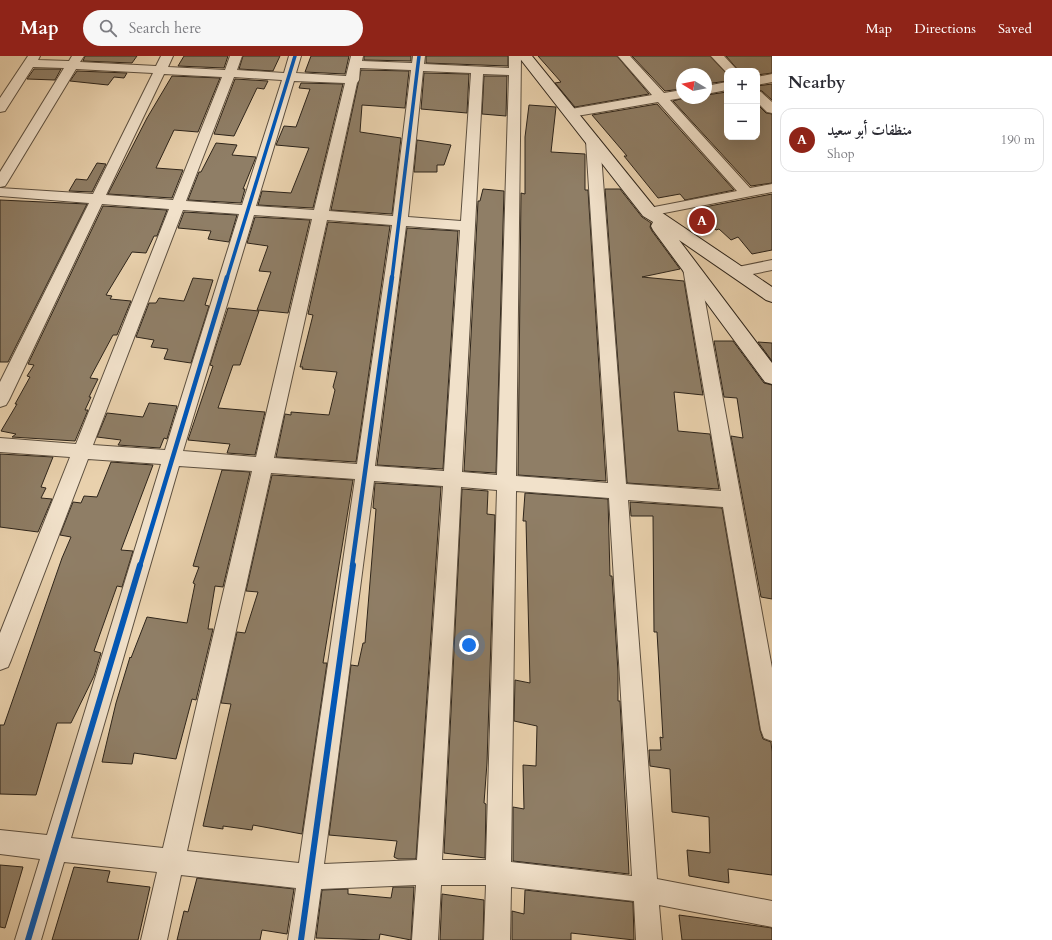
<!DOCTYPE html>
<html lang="en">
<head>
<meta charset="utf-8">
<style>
  body { margin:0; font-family:Cardo,Amiri,serif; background:#f7f7f7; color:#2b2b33 }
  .controls { position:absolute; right:12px; top:12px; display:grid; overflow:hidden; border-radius:8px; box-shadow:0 4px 16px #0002 }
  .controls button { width:36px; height:36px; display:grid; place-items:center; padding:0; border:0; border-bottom:1px solid #e1e1e2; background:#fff; color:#2b2b33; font:20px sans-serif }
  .compass { position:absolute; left:676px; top:12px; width:36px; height:36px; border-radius:50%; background:#fff; box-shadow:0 4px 16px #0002; rotate:280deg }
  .you { position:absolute; left:469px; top:589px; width:14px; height:14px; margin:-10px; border:3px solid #fff; border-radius:50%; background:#1a73e8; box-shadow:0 0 0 6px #1a73e833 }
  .badge { display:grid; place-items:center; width:26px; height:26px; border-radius:50%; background:#8f2418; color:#fff; font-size:13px; font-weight:700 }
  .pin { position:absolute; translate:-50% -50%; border:2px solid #fff; box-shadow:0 1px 4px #0006 }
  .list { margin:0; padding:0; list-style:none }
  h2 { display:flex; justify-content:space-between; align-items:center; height:52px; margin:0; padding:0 16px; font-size:17px }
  h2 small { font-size:13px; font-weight:400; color:#7c7c81 }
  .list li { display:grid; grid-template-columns:26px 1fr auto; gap:12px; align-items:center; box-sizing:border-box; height:64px; margin:0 8px 8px; padding:0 8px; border:1px solid #e1e1e2; border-radius:12px }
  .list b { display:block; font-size:15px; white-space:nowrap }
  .list p { margin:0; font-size:13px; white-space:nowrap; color:#7c7c81 }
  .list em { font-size:13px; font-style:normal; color:#7c7c81 }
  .icon { flex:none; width:22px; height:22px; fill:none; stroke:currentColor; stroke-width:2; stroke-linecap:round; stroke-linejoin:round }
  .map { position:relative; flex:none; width:772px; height:884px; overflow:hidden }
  header { display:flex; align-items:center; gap:24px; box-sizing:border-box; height:56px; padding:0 20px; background:#8f2418; color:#fff }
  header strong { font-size:19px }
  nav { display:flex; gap:22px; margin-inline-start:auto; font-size:14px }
  .search { width:280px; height:36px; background:#f7f7f7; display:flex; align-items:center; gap:10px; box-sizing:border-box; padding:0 14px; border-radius:22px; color:#7c7c81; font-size:15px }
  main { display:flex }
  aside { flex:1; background:#fff }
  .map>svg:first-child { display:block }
  .building { fill:#8f7e66; stroke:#2d241a }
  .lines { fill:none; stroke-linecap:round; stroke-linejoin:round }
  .minor-casing { stroke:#5c4f3f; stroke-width:2 }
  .secondary-casing { stroke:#2d241a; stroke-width:2 }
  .minor { fill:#f1e1ca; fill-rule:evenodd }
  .secondary { fill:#f1e1ca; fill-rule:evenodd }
  .cycleway-far2-casing { stroke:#f1e1ca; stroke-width:5.5 }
  .cycleway-far1-casing { stroke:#f1e1ca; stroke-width:7 }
  .cycleway-casing { stroke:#f1e1ca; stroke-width:8 }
  .cycleway-far2 { stroke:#0057b8; stroke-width:3.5 }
  .cycleway-far1 { stroke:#0057b8; stroke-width:4.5 }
  .cycleway { stroke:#0057b8; stroke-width:6 }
</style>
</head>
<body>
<header>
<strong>Map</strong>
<div class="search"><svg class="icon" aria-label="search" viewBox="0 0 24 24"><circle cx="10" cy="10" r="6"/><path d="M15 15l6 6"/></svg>Search here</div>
<nav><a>Map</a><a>Directions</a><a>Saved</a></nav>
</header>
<main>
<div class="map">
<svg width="772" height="884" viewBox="0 0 772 884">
  <rect width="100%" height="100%" fill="#e9d1ad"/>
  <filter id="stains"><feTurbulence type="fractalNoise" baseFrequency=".005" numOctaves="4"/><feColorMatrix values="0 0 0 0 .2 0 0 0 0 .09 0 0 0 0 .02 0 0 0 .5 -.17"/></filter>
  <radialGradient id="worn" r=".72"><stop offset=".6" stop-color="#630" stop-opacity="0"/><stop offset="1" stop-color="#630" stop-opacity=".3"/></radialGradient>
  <path class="building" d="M85 0H137L132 7 83 5Z
    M184 0H228L224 12 178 10Z
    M243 0H280L273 15 239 13Z
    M311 0H349L345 18 305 16Z
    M364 0H411V5L364 4Z
    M426 0H508V10L426 7Z
    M538 0H617L649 38 575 51 555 27 561 26Z
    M632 0H710L727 18V25L706 28V18H682V33L665 35Z
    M726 0H772V17L757 19V15H739Z
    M34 13H61L55 24 27 23Z
    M361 14 409 15 405 52 362 49 360 76 401 82 392 158 331 154Z
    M77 15 127 17 124 22 114 21 108 29 70 25Z
    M424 17 469 18 467 57 421 53Z
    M172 20 220 22 198 76 174 74 156 112 183 114 172 142 108 138 147 62Z
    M484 20H507L506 60 482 58Z
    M235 23 268 25 264 33 257 32 234 80 214 78Z
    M301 27 343 28 313 152 258 149 262 135 291 137 309 92 276 89 284 70 296 71 310 33 299 32Z
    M772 28V44L762 35 757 34V30Z
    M727 36V81H757V48L766 57 772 58V127L751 130 673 45 684 42H706V39Z
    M657 48 734 134 685 144 680 138 658 142 624 100H627L592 59Z
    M529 49 556 51 551 96 585 98V134H588L606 425 518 419 521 137 525 138V81Z
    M417 84 451 89 444 109H437V116H414Z
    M216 87 237 89 232 99 256 101 243 133H245L241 147 188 144 199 116H201Z
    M97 107 106 108 92 136 69 135 76 123 87 124Z
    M483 133 504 135 496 417 464 415 478 145H480Z
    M605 133H620L642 161 651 167 650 171 652 175 680 213 642 221 684 225 703 339 674 336 678 375 710 378 719 433 627 427Z
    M772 138V194L752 198 738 181 731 184 719 173 716 174 694 153Z
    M0 144 87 148 8 306H0Z
    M103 150 167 154 157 180H154L146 197 132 196 106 239 112 240 110 243 131 245 117 279H113L90 322 98 323 89 341H91L85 354H88L75 385 12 381 16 378 1 375 17 348H15L30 321 27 320 34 309 28 308Z
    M184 156 237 159 229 186 208 183 211 175 178 172Z
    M255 161 310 164 288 257 257 254 271 216 259 215 268 190 247 187Z
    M328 166 390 170 356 406 276 401 285 358 291 359V356L329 359 335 334 333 331 337 316 302 313 303 311H300L313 259 308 258Z
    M407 172 458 175 443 413 377 409Z
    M193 222 213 224 205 249 209 250 191 307 164 303 168 293 151 291 154 284 136 281 149 247H156L159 242 184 245Z
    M228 252 259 255 240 309H233L218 352 265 356 255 399 227 397 230 388 188 384 213 310 210 309Z
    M714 285H733L764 327 772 329V543L761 541 731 380 743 382 737 342 724 341Z
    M758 286 772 287V305Z
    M149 347 177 350 167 383 164 382 160 392 118 389 121 384 97 381 107 357 143 361Z
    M0 398 53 401 41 431 46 432 41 442 52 443 38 476 0 471Z
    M111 406 153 409 121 494 133 495 122 531 117 530 94 595 101 597 94 620 71 667H57L36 739 0 738V669H4L62 502 71 481 60 479 73 446 81 447 84 440 97 441Z
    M222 414 250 416 223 531 215 530 208 573H213L196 644 192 643 176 703 134 697 132 708 102 706 116 647 130 601 131 602 147 561 187 567 195 528 193 527 199 511 193 510Z
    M272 419 353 424 323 607H327L302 778 253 769 252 774 223 770V773L203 770 231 648 221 647 237 576 245 577 258 536 246 535Z
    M375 427 441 431 416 803H398L394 801 397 785 329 779 351 609 358 610 363 587H365L376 453 373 452Z
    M462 433 488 435 487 458 495 459 487 707 484 747 486 748 485 802 444 797Z
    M525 437 608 443 610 520H612L618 616V645H620L629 818 513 805V751L524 753 523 709 536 710 537 670 514 665 515 624 530 627 526 465H523Z
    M630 446 722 452 760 674 763 683 771 686 772 696V819L728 813 729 827 689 820 687 794 710 797 709 761 672 756 670 713 650 710 649 694H661L660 681 663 682 657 576H654L653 460H631Z
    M0 809 23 811 5 872 0 871Z
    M74 811 110 815 107 826 150 831 138 884H52Z
    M197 822 294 833 287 878 262 874 260 884H177L184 855 188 856Z
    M393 831H414L411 884 380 878 379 884 316 882 322 834 348 833V838L391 842Z
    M525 834 633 846 634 884 571 877V884H512V855L524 858Z
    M442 838 484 844 483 884H440Z
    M679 859 772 872V884H682Z"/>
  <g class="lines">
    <defs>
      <path id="minor" d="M28 0H40L38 4 69 5 72 0H84L80 6 156 10 161 0H173L168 11 225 14 230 0H242L237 14 284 17 289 0H301L296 17 346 20 351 0H363L362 5 412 7 413 0H425L424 8 509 12V0H521L516 420 608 427 586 85 588 82H598L600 85 626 428 721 435 683 212 686 208 691 207 696 208 699 212 772 612V685L764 682 761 674 723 451 628 444 657 823 772 845V871L659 849 662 884H636L634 845 511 831 510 884H484L486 829H441L438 884H412L416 829 321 833 314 884H288L296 832 181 819 167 884H141L157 816 64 806 41 884H15L40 803 0 798V774L47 779 161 408 88 403 11 604 8 611 0 614V577L70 401 0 396V382L76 388 169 153 102 148 9 344 6 349 0 351V326L89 147 0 140V132L93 138 153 17 76 13 7 127 5 130 0 131V116L64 12 33 11 5 55 0 56V42ZM360 12 411 14 393 160 329 155 357 27 359 24ZM423 15 471 17 461 165 408 161ZM164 18 222 21 173 144 106 139ZM483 18 509 19 497 419 462 416ZM234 21 282 24 242 149 186 145ZM294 25 345 27 314 154 256 150ZM183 154 239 158 165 394 93 389ZM254 159 312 163 256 401 183 395ZM327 164 392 169 357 408 274 402ZM406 170 460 174 444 415 375 410ZM179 410 252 415 163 792 71 782ZM271 417 355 423 299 807 187 795ZM374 425 443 430 417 804 324 808ZM461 431 497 434 486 804H442ZM516 435 609 442 632 820 511 806Z
        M618 0H630L664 37 682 34V42L670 44 750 132 772 128V136L649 160 644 159 642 156 644 153 737 135 658 46 571 61 566 60 565 57 571 53 652 39Z
        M711 0H724L738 15H727V17Z
        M772 18V26L757 29V21Z
        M727 26V34L706 38V30Z
        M757 35 761 36 772 46V57L767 56 757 46Z
        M772 204V214L738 221 733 220 730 216 733 212Z"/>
      <path id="secondary" d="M518 0H532L655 152 772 231V246L766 244 679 184 772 307V328L765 326 653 174 651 170 653 166 643 160Z"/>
    </defs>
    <use href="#minor" class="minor-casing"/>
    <use href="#secondary" class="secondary-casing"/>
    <use href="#minor" class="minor"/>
    <use href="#secondary" class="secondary"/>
    <defs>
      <path id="cycleway-far2" d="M227 222 295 0
        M392 222 419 0"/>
      <path id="cycleway-far1" d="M140 510 227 221
        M352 510 392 221"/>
      <path id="cycleway" d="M28 884 140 509
        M301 884 353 509"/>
    </defs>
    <use href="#cycleway-far2" class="cycleway-far2-casing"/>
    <use href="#cycleway-far1" class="cycleway-far1-casing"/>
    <use href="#cycleway" class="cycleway-casing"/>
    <use href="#cycleway-far2" class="cycleway-far2"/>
    <use href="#cycleway-far1" class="cycleway-far1"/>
    <use href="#cycleway" class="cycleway"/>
  </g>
  <rect width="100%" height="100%" filter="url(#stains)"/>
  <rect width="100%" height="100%" fill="url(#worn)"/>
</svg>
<div class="controls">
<button>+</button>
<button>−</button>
</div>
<svg class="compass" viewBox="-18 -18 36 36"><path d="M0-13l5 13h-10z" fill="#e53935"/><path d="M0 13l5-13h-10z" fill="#7c7c81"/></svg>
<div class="you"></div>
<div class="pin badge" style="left:702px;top:165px">A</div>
</div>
<aside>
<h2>Nearby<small></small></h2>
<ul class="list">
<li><span class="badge">A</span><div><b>منظفات أبو سعيد</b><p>Shop</p></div><em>190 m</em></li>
</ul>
</aside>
</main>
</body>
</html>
